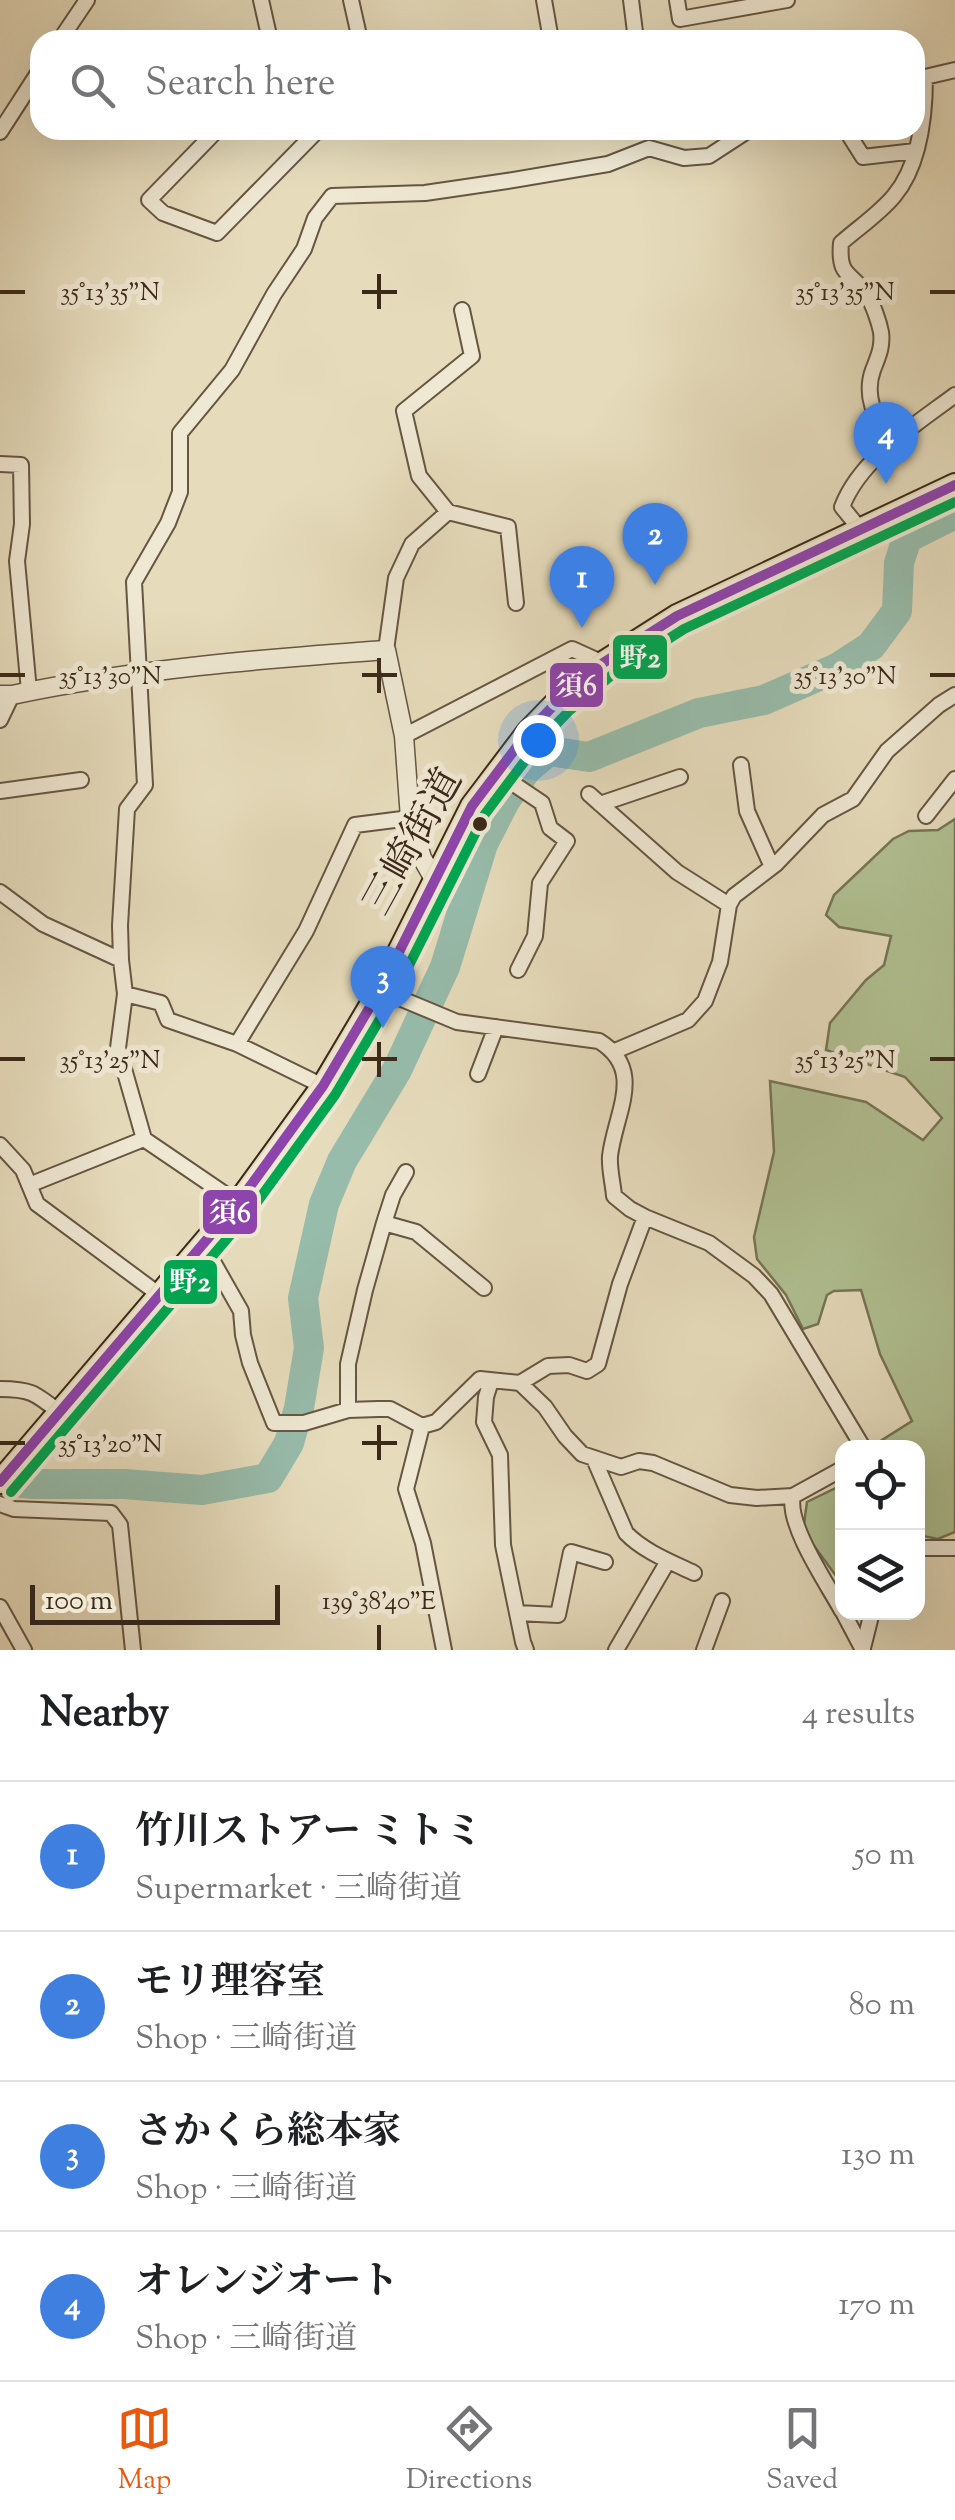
<!DOCTYPE html>
<html lang="en">
<head>
<meta charset="utf-8">
<style>
  body { margin:0; font-family:"Sorts Mill Goudy","Noto Serif JP",serif; background:#f2f2f2; color:#202124 }
  .controls { position:absolute; right:30px; bottom:30px; display:grid; overflow:hidden; border-radius:20px; box-shadow:0 10px 40px #0002 }
  .controls button { width:90px; height:90px; display:grid; place-items:center; padding:0; border:0; border-bottom:2px solid #e0e0e0; background:#fff; color:#202124; font:50px sans-serif }
  .scale { position:absolute; left:30px; bottom:25px; width:250px; box-sizing:border-box; padding-left:10px; border:5px solid #3b291a; border-top:0; font-size:28px; line-height:35px; white-space:nowrap; color:#3b291a; -webkit-text-stroke:8px #efe8d3; paint-order:stroke }
  .you { position:absolute; left:538px; top:740px; width:35px; height:35px; margin:-25px; border:8px solid #fff; border-radius:50%; background:#1a73e8; box-shadow:0 0 0 15px #1a73e833 }
  .badge { display:grid; place-items:center; width:65px; height:65px; border-radius:50%; background:#ea580c; color:#fff; font-size:32px; font-weight:700 }
  .pin { position:absolute; translate:-50% -82px; filter:drop-shadow(0 2px 5px #0008) }
  .pin::after { content:''; position:absolute; top:52px; width:35px; height:30px; background:inherit; clip-path:polygon(0 0,100% 0,50% 100%) }
  .list { margin:0; padding:0; list-style:none }
  h2 { display:flex; justify-content:space-between; align-items:center; height:130px; margin:0; padding:0 40px; font-size:42px }
  h2 small { font-size:32px; font-weight:400; color:#757577 }
  .list li { display:grid; grid-template-columns:65px 1fr auto; gap:30px; align-items:center; box-sizing:border-box; height:150px; padding:0 40px; border-top:2px solid #e0e0e0 }
  .list b { display:block; font-size:38px; white-space:nowrap }
  .list p { margin:0; font-size:32px; white-space:nowrap; color:#757577 }
  .list em { font-size:32px; font-style:normal; color:#757577 }
  .icon { flex:none; width:55px; height:55px; fill:none; stroke:currentColor; stroke-width:2; stroke-linecap:round; stroke-linejoin:round }
  .map { position:relative; flex:none; width:955px; height:1650px; overflow:hidden }
  .search { position:absolute; background:#fff; box-shadow:0 10px 40px #0002; left:30px; right:30px; top:30px; height:110px; display:flex; align-items:center; gap:25px; box-sizing:border-box; padding:0 35px; border-radius:30px; color:#757577; font-size:38px }
  .sheet { height:730px; background:#fff }
  nav { display:flex; justify-content:space-around; align-items:center; box-sizing:border-box; height:140px; border-top:2px solid #e0e0e0; background:#fff; font-size:28px; color:#757577 }
  nav a { display:grid; justify-items:center; gap:5px }
  nav .on { color:#ea580c }
  .map>svg:first-child { display:block }
  .green { fill:#b1c193; stroke:#767556; stroke-width:2.5 }
  .lines { fill:none; stroke-linecap:round; stroke-linejoin:round }
  .river { stroke:#97bcab; stroke-width:30 }
  .minor-casing { stroke:#665642; stroke-width:18 }
  .tertiary-casing { stroke:#665642; stroke-width:21 }
  .primary-casing { stroke:#3b291a; stroke-width:26 }
  .minor { stroke:#efe8d3; stroke-width:14 }
  .tertiary { stroke:#efe8d3; stroke-width:18 }
  .primary { stroke:#e6dcbc; stroke-width:22 }
  .bus-1-casing { stroke:#efe8d3; stroke-width:18 }
  .bus-2-casing { stroke:#efe8d3; stroke-width:18 }
  .bus-1 { stroke:#8e44ad; stroke-width:10 }
  .bus-2 { stroke:#00a651; stroke-width:10 }
  .ticks { fill:none; stroke:#3b291a; stroke-width:4 }
  .bus-dot { fill:#3b291a; stroke:#efe8d3; stroke-width:4 }
  .labels { text-anchor:middle; dominant-baseline:central; stroke-width:10; stroke-linejoin:round; paint-order:stroke }
  .street-label { font-size:40px; fill:#3b291a; stroke:#efe8d3 }
  .ticks-label { font-size:25px; text-anchor:middle; fill:#3b291a; stroke:#efe8d3; stroke-width:10; stroke-linejoin:round; paint-order:stroke }
  .line-badge { stroke:#efe8d3; stroke-width:4 }
  .badge-label { font-size:28px; text-anchor:middle; font-weight:bold; fill:#fff }
</style>
</head>
<body>
<div class="map">
<svg width="955" height="1650" viewBox="0 0 955 1650">
  <rect width="100%" height="100%" fill="#e6dcbc"/>
  <filter id="stains"><feTurbulence type="fractalNoise" baseFrequency=".002" numOctaves="4"/><feColorMatrix values="0 0 0 0 .2 0 0 0 0 .09 0 0 0 0 .02 0 0 0 .5 -.17"/></filter>
  <radialGradient id="worn" r=".72"><stop offset=".6" stop-color="#630" stop-opacity="0"/><stop offset="1" stop-color="#630" stop-opacity=".3"/></radialGradient>
  <path class="green" d="M955 819V1532L938 1539 918 1535V1448L876 1447 879 1442 912 1421 880 1354 861 1290 834 1291 827 1295 818 1324 803 1329 786 1295 757 1259 754 1237 774 1152 770 1081 866 1102 923 1140 942 1118 905 1077 826 1050 830 1023 866 980 884 965 891 936 839 927 826 915 834 895 893 839 909 831 938 830Z
    M842 1485V1584L803 1531 807 1502Z"/>
  <g class="lines">
    <path class="river" d="M0 1481 34 1484H124L202 1490 268 1478 289 1443 299 1408 309 1348 303 1298 324 1204 342 1161 397 1070 445 967 483 844 505 801 526 770 549 751 589 757 699 713 764 700 837 668 871 646 897 611 899 563 907 538 955 514"/>
    <defs>
      <path id="minor" d="M261 0 270 40
        M351 0 360 40
        M544 0 551 40
        M631 0 636 40
        M677 0 680 19 787 0
        M60 40 87 0
        M915 77H925L955 70
        M217 130 149 200 163 213 217 233 318 130
        M846 130 863 157 915 151
        M0 132 40 70
        M890 443C877 420 863 397 873 370 878 357 883 347 881 332 879 322 873 304 867 295 851 271 838 278 841 243 858 228 879 214 894 196 920 165 925 117 925 77
        M0 464 21 465 22 524 17 561 29 691
        M448 512 419 476 404 411 472 356 462 310
        M860 529 842 507C860 459 915 425 955 395
        M386 650 396 578 412 544 448 512 508 527 516 603
        M0 720 12 695
        M404 736 572 649 603 663
        M741 765 747 811 772 867
        M496 772 542 803 550 828 567 841 540 883 535 936 518 970
        M0 791 81 780
        M589 794 677 872 729 905
        M600 804 680 777
        M926 816 955 779
        M0 892 43 924 121 960
        M380 990 457 1022 599 1041C646 1070 615 1113 610 1156 609 1169 613 1183 614 1196L630 1209 645 1217 709 1243 754 1276 771 1294 861 1444 859 1448
        M125 994 161 1003 168 1020 237 1044 306 931 355 825 410 818
        M237 1044 323 1086
        M615 1051 688 1020 705 1001 720 962 729 905 734 896 776 864 823 815 853 799 887 751 939 705 955 695
        M478 1074 496 1027
        M0 1145 23 1170 37 1204 161 1296
        M29 1185 144 1139
        M238 1203 144 1139 118 1048 125 994 121 960 120 925 127 809 145 785 134 582 168 523 180 492V433L232 370 274 294 304 249 315 218 332 196 425 193 507 181 608 164 649 148 684 158 709 156 749 130
        M384 1223 416 1232 484 1288
        M203 1244 241 1311 243 1335 250 1363 274 1423H304L348 1410 378 1409H390L422 1426 406 1489 423 1543 444 1650
        M491 1381 486 1397 484 1422 500 1455 503 1545 523 1642 526 1650
        M520 1383 545 1407 565 1436 582 1454 621 1467 639 1461 653 1463 730 1495 757 1498 793 1496 842 1469
        M0 1389C31 1389 35 1393 59 1412
        M348 1410V1364L365 1290 384 1223 393 1195 406 1172
        M422 1426 436 1422 480 1379 520 1383 548 1366 569 1365 587 1371 598 1364 620 1284 645 1217
        M594 1459 626 1533C643 1551 671 1562 694 1573
        M793 1496C786 1524 828 1585 842 1611
        M0 1504 14 1509 111 1513 120 1525 133 1650
        M918 1548H955
        M0 1607 24 1650
        M843 1612 863 1650
        M517 1613 558 1615 571 1552 605 1562
        M863 1648 872 1612
        M616 1650 668 1561
        M704 1650 722 1601"/>
      <path id="tertiary" d="M0 695H12C135 669 261 659 386 650L404 736 410 818 422 858 434 879"/>
      <path id="primary" d="M0 1482 238 1203 323 1086 380 990 472 806 528 732 559 700 603 663 677 616 955 485"/>
    </defs>
    <use href="#minor" class="minor-casing"/>
    <use href="#tertiary" class="tertiary-casing"/>
    <use href="#primary" class="primary-casing"/>
    <use href="#minor" class="minor"/>
    <use href="#tertiary" class="tertiary"/>
    <use href="#primary" class="primary"/>
    <defs>
      <path id="bus-1" d="M0 1482 238 1203 323 1086 380 990 472 806 528 732 559 700 603 663 677 616 955 485"/>
      <path id="bus-2" d="M11 1492 249 1213 335 1095 393 997 485 814 539 742 569 711 612 675 684 629 955 502"/>
    </defs>
    <use href="#bus-1" class="bus-1-casing"/>
    <use href="#bus-2" class="bus-2-casing"/>
    <use href="#bus-1" class="bus-1"/>
    <use href="#bus-2" class="bus-2"/>
  </g>
  <path class="ticks" d="M379 274V309M0 292H25M362 292H397M930 292H955M379 658V693M0 675H25M362 675H397M930 675H955M379 1042V1077M0 1059H25M362 1059H397M930 1059H955M379 1425V1460M0 1443H25M362 1443H397M379 1625V1650"/>
  <circle class="bus-dot" cx="480" cy="824" r="9"/>
  <g class="labels">
    <g class="street-label">
      <text transform="translate(415 843) rotate(-61)">三崎街道</text>
    </g>
  </g>
  <g class="ticks-label">
    <text x="110" y="300">35°13'35"N</text>
    <text x="845" y="300">35°13'35"N</text>
    <text x="110" y="684">35°13'30"N</text>
    <text x="845" y="684">35°13'30"N</text>
    <text x="110" y="1068">35°13'25"N</text>
    <text x="845" y="1068">35°13'25"N</text>
    <text x="110" y="1452">35°13'20"N</text>
    <text x="379" y="1609">139°38'40"E</text>
  </g>
  <g class="line-badge">
    <rect x="611" y="633" width="58" height="48" rx="10" fill="#00a651"/>
    <rect x="548" y="661" width="57" height="48" rx="10" fill="#8e44ad"/>
    <rect x="201" y="1188" width="58" height="48" rx="10" fill="#8e44ad"/>
    <rect x="162" y="1258" width="57" height="48" rx="10" fill="#00a651"/>
  </g>
  <g class="badge-label">
    <text x="640" y="667">野2</text>
    <text x="576" y="695">須6</text>
    <text x="230" y="1222">須6</text>
    <text x="190" y="1291">野2</text>
  </g>
  <rect width="100%" height="100%" filter="url(#stains)"/>
  <rect width="100%" height="100%" fill="url(#worn)"/>
</svg>
<div class="controls">
<button><svg class="icon" aria-label="locate" viewBox="0 0 24 24"><circle cx="12" cy="12" r="6"/><path d="M12 2v4M12 18v4M2 12h4M18 12h4"/></svg></button>
<button><svg class="icon" aria-label="layers" viewBox="0 0 24 24"><path d="M12 4l9 5-9 5-9-5zM3 14l9 5 9-5"/></svg></button>
</div>
<div class="scale">100 m</div>
<div class="you"></div>
<div class="pin badge" style="left:582px;top:628px;background:#3f7fe0">1</div>
<div class="pin badge" style="left:655px;top:585px;background:#3f7fe0">2</div>
<div class="pin badge" style="left:383px;top:1028px;background:#3f7fe0">3</div>
<div class="pin badge" style="left:886px;top:484px;background:#3f7fe0">4</div>
<div class="search"><svg class="icon" aria-label="search" viewBox="0 0 24 24"><circle cx="10" cy="10" r="6"/><path d="M15 15l6 6"/></svg>Search here</div>
</div>
<section class="sheet">
<h2>Nearby<small>4 results</small></h2>
<ul class="list">
<li><span class="badge" style="background:#3f7fe0">1</span><div><b>竹川ストアー ミトミ</b><p>Supermarket · 三崎街道</p></div><em>50 m</em></li>
<li><span class="badge" style="background:#3f7fe0">2</span><div><b>モリ理容室</b><p>Shop · 三崎街道</p></div><em>80 m</em></li>
<li><span class="badge" style="background:#3f7fe0">3</span><div><b>さかくら総本家</b><p>Shop · 三崎街道</p></div><em>130 m</em></li>
<li><span class="badge" style="background:#3f7fe0">4</span><div><b>オレンジオート</b><p>Shop · 三崎街道</p></div><em>170 m</em></li>
</ul>
</section>
<nav>
<a class="on"><svg class="icon" aria-label="map" viewBox="0 0 24 24"><path d="M3 6l6-2 6 2 6-2v14l-6 2-6-2-6 2zM9 4v14M15 6v14"/></svg>Map</a>
<a><svg class="icon" aria-label="directions" viewBox="0 0 24 24"><path d="M12 3l9 9-9 9-9-9zM9 14v-3h6M13 9l2 2-2 2"/></svg>Directions</a>
<a><svg class="icon" aria-label="saved" viewBox="0 0 24 24"><path d="M7 4h10v16l-5-4-5 4z"/></svg>Saved</a>
</nav>
</body>
</html>
